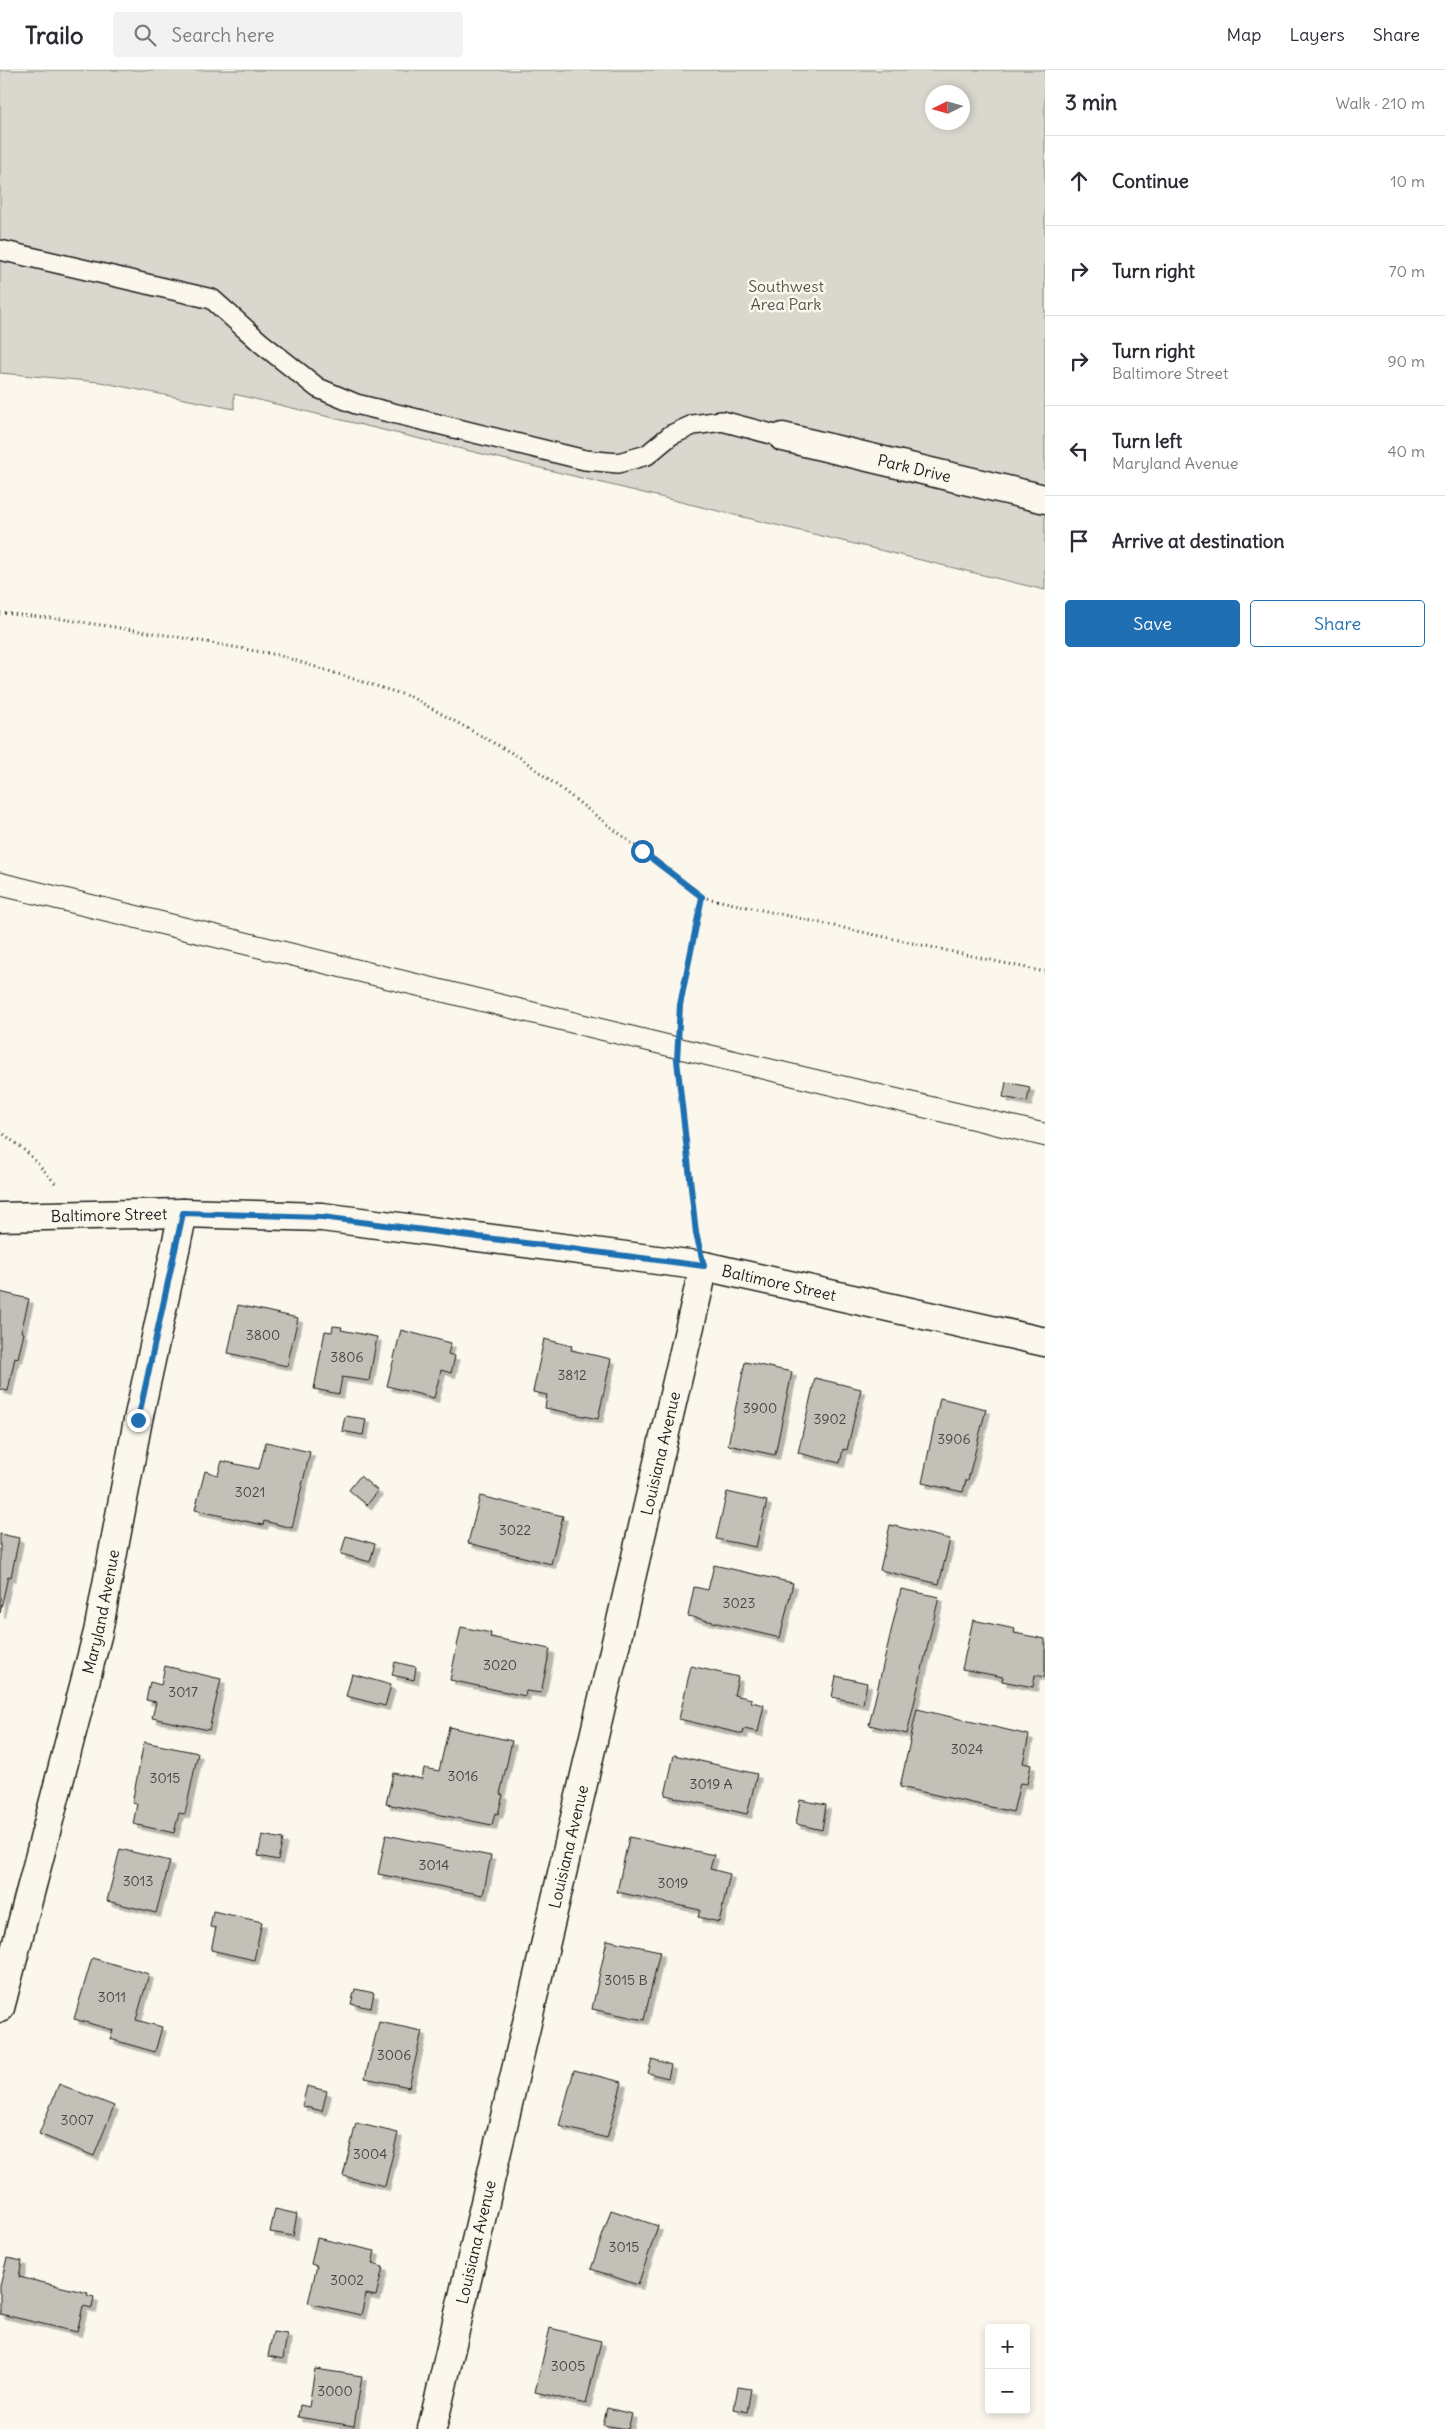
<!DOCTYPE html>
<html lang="en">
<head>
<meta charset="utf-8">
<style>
  body { margin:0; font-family:Delius,sans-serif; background:#f2f2f3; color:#2b2b33 }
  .controls { position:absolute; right:15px; bottom:15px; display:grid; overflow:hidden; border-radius:5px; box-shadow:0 2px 8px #0003 }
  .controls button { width:45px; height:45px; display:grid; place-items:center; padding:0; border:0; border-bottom:1px solid #e1e1e2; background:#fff; color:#2b2b33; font:25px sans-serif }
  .compass { position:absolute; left:925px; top:15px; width:45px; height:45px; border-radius:50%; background:#fff; box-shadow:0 2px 8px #0003; rotate:265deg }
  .stop { position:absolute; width:15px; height:15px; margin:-11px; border:4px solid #1f6fb2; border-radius:50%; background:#fff }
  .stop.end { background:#1f6fb2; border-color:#fff; box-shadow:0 1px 5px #0008 }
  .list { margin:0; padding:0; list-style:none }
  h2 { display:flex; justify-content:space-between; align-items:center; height:65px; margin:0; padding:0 20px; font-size:21px }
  h2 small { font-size:16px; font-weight:400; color:#7c7c81 }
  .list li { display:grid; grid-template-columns:32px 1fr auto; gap:15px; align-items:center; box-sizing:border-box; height:90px; padding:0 20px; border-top:1px solid #e1e1e2 }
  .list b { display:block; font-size:19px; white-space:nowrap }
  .list p { margin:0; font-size:16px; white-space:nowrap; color:#7c7c81 }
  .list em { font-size:16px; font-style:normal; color:#7c7c81 }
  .actions { display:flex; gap:10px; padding:15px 20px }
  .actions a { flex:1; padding:11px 0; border:1px solid #1f6fb2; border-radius:5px; text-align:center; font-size:18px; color:#1f6fb2 }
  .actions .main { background:#1f6fb2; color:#fff }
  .icon { flex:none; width:28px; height:28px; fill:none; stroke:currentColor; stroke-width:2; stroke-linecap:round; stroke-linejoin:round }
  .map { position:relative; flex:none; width:1045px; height:2359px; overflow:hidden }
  header { display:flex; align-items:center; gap:30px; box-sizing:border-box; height:70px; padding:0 25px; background:#fff; border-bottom:1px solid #e1e1e2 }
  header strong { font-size:24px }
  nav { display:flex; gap:28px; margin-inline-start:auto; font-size:18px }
  .search { width:350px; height:45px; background:#f2f2f3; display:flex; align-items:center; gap:12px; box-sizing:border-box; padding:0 18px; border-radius:5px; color:#7c7c81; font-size:19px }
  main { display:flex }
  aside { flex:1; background:#fff }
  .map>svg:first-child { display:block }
  .green { fill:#dad7ce; stroke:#7b7a75; fill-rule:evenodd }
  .building { fill:#c3c0b8; stroke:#1c1c1c; filter:url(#shadow) }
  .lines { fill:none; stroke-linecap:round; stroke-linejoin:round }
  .service-casing { stroke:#1c1c1c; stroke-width:22 }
  .minor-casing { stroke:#1c1c1c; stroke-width:31 }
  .path { stroke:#1c1c1c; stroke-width:3; stroke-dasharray:1 4; stroke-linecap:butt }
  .service { stroke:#fbf7ec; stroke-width:19 }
  .minor { stroke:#fbf7ec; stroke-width:28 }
  .tram { stroke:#1c1c1c; stroke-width:1 }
  .route { stroke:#1f6fb2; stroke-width:6 }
  .labels { text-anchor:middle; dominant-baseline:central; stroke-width:5; stroke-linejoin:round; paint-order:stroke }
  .number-label { font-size:14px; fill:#464543 }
  .park-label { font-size:16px; fill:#555451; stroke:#fbf7ec }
  .street-label { font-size:16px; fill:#1c1c1c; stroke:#fbf7ec }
</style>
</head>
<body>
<header>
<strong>Trailo</strong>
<div class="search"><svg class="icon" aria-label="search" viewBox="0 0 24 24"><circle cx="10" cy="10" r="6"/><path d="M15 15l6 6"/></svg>Search here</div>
<nav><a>Map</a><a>Layers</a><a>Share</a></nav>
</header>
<main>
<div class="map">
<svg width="1045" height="2359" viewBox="0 0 1045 2359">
  <defs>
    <filter id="shadow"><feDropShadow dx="4.5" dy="4.5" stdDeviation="0" flood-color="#0004"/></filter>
  </defs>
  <rect width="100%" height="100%" fill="#fbf7ec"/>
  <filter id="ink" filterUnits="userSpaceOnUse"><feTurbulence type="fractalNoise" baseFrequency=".02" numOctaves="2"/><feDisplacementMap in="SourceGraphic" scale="10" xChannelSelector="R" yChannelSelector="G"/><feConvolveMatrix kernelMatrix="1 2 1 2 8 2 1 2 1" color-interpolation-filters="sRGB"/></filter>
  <g filter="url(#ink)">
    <path class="green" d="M0 0H1045V520L234 324V339L100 312 0 303ZM932 22H962V52H932Z"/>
    <path class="building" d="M1006 1012 1030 1017 1027 1032 1003 1027Z
      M0 1222 29 1229 21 1262 24 1263 18 1288 15 1287 8 1321 0 1319Z
      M238 1235 298 1248 287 1296 228 1283Z
      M333 1256 342 1257 341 1260 377 1267 369 1311 342 1307 339 1324 314 1319 325 1261 332 1262Z
      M401 1260 451 1273 448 1284 455 1286 451 1303 441 1300 434 1328 387 1316Z
      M544 1269 572 1276 571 1280 611 1289 598 1349 545 1338 547 1325 533 1322Z
      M745 1292 792 1302 775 1385 728 1375Z
      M815 1308 861 1319 847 1380 843 1379 840 1393 798 1383Z
      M940 1328 986 1339 968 1410H966L963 1422 922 1413Z
      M345 1346 366 1349 363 1365 342 1361Z
      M266 1372 310 1382 292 1458 264 1451 263 1455 195 1440 205 1401 218 1405 222 1391 259 1399Z
      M360 1406 378 1421 367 1435 349 1420Z
      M727 1422 767 1431 756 1477 716 1469Z
      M480 1426 563 1446 551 1494 468 1473Z
      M890 1455 950 1469 939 1514 880 1500Z
      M0 1464 19 1468 11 1507 8 1506 0 1543Z
      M346 1466 375 1474 370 1492 341 1484Z
      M714 1495 793 1513 780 1568 688 1546 694 1517 708 1520Z
      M901 1519 939 1527 907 1664 869 1655Z
      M973 1550 1015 1559 1014 1563 1045 1569V1607L1035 1605 1033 1617 1002 1611 1003 1607 962 1599Z
      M461 1557 491 1563 490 1567 550 1579 541 1623 526 1621 525 1626 450 1610Z
      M395 1592 416 1597 414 1610 392 1605Z
      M165 1596 221 1609 209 1660 152 1648 156 1632 146 1630 150 1612 161 1615Z
      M691 1596 738 1607 734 1625 752 1629 751 1632 764 1635 758 1662 744 1659 743 1664 679 1649Z
      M352 1604 391 1615 385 1636 346 1626Z
      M836 1606 867 1613 863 1634 832 1627Z
      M917 1639 1029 1665 1023 1693 1031 1695 1027 1714 1020 1713 1013 1742 900 1717Z
      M449 1657 512 1671 500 1724 503 1725 498 1744 495 1743 492 1755 386 1734 393 1703 422 1709 424 1698 439 1701Z
      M144 1672 198 1683 185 1744 179 1743 174 1763 133 1754 137 1734 132 1733Z
      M674 1685 757 1704 747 1744 665 1725Z
      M800 1730 826 1735 822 1760 796 1754Z
      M262 1765 283 1769 278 1790 258 1786Z
      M386 1765 491 1786 483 1825 378 1804Z
      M629 1767 714 1785 710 1799 730 1804 719 1852 698 1847 700 1840 617 1822Z
      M120 1779 170 1791 156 1843 107 1831Z
      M213 1841 262 1852 254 1890 211 1880 216 1858 210 1857Z
      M607 1870 660 1881 644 1950 592 1939Z
      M92 1888 149 1904 136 1950 162 1957 155 1982 110 1969 113 1960 74 1949Z
      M355 1919 374 1923 371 1938 351 1934Z
      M379 1952 422 1961 409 2017 365 2008Z
      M652 1989 671 1995 668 2008 648 2003Z
      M574 2000 622 2012 607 2068 559 2056Z
      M59 2014 114 2036 94 2086 39 2064Z
      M307 2016 327 2021 322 2041 302 2036Z
      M356 2053 398 2063 385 2116 343 2106Z
      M275 2139 297 2144 293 2166 270 2162Z
      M611 2140 658 2156 638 2215 591 2199Z
      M317 2168 375 2181 372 2194 383 2197 376 2226 366 2224 361 2245 308 2233 317 2196 311 2194Z
      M7 2188 22 2191 19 2207 88 2223 87 2225 94 2227 92 2238 83 2236 77 2262 0 2244V2216Z
      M550 2258 601 2271 586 2334 535 2322Z
      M273 2262 287 2264 283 2289 268 2286Z
      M315 2299 362 2306 354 2356 298 2347 300 2335 309 2337Z
      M738 2317 751 2319 747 2342 734 2339Z
      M607 2338 632 2344 628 2359 603 2355Z"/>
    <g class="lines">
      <defs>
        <path id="service" d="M0 180 212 229 261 273 318 318 356 334 585 390 618 393 647 385 671 365 693 355 722 351 783 367"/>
        <g id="minor">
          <path id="s1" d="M783 367 1045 429"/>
          <path id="s2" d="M0 1147 183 1143 322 1147 704 1196 1045 1272"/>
          <path id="s3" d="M0 1938 98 1562 138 1350 183 1143"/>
          <path id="s4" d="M432 2359 704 1196"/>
        </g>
      </defs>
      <use href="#service" class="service-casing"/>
      <use href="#minor" class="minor-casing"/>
      <path class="path" d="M0 543 62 549 172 566 278 585 411 627 521 688 702 827 1045 902
        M0 1061 29 1084 55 1113
        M696 1161 677 990 680 935 702 827"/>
      <use href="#service" class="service"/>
      <use href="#minor" class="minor"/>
      <path class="tram" d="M0 802 678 967 1045 1053
        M0 826 1045 1077"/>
    </g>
  </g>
  <g class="lines" filter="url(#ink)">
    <path class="route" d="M138 1350 183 1143 322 1147 704 1196 696 1163 677 990 680 935 702 827 642 781"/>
  </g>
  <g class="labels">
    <g class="number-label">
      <text x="263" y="1265">3800</text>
      <text x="347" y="1287">3806</text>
      <text x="572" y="1305">3812</text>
      <text x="760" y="1338">3900</text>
      <text x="830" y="1349">3902</text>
      <text x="954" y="1369">3906</text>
      <text x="250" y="1422">3021</text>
      <text x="515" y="1460">3022</text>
      <text x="739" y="1533">3023</text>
      <text x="500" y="1595">3020</text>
      <text x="183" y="1622">3017</text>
      <text x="967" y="1679">3024</text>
      <text x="463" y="1706">3016</text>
      <text x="165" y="1708">3015</text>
      <text x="711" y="1714">3019 A</text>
      <text x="434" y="1795">3014</text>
      <text x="138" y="1811">3013</text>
      <text x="673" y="1813">3019</text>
      <text x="626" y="1910">3015 B</text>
      <text x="112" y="1927">3011</text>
      <text x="394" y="1985">3006</text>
      <text x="77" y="2050">3007</text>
      <text x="370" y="2084">3004</text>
      <text x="624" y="2177">3015</text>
      <text x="347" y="2210">3002</text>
      <text x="568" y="2296">3005</text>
      <text x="335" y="2321">3000</text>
    </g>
    <g class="park-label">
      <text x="786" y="216">Southwest<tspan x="786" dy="18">Area Park</tspan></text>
    </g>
    <g class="street-label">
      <text stroke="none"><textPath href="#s1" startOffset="135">Park Drive</textPath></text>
      <text stroke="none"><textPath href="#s2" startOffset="109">Baltimore Street</textPath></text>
      <text stroke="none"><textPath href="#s2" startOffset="784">Baltimore Street</textPath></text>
      <text stroke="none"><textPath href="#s4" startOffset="1002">Louisiana Avenue</textPath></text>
      <text stroke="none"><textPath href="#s3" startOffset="409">Maryland Avenue</textPath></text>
      <text stroke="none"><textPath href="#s4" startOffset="598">Louisiana Avenue</textPath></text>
      <text stroke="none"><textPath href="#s4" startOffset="192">Louisiana Avenue</textPath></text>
    </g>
  </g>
</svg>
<div class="controls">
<button>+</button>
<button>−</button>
</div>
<svg class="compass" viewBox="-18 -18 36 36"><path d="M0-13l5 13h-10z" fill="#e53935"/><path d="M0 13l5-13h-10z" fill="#7c7c81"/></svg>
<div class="stop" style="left:642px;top:781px"></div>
<div class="stop end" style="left:138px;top:1350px"></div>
</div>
<aside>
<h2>3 min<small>Walk · 210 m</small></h2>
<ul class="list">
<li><svg class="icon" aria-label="ahead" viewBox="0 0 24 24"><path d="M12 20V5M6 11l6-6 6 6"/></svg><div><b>Continue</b></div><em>10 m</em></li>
<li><svg class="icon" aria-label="right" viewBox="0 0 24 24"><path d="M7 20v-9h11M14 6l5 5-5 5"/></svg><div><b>Turn right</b></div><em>70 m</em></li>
<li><svg class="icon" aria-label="right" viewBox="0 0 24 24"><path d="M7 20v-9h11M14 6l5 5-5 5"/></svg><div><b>Turn right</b><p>Baltimore Street</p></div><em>90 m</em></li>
<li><svg class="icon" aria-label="left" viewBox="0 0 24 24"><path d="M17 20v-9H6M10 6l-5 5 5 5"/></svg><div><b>Turn left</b><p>Maryland Avenue</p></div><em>40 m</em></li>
<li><svg class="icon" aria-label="arrive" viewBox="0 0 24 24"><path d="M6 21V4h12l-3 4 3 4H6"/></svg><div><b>Arrive at destination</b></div></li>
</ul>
<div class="actions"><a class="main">Save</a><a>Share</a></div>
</aside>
</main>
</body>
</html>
